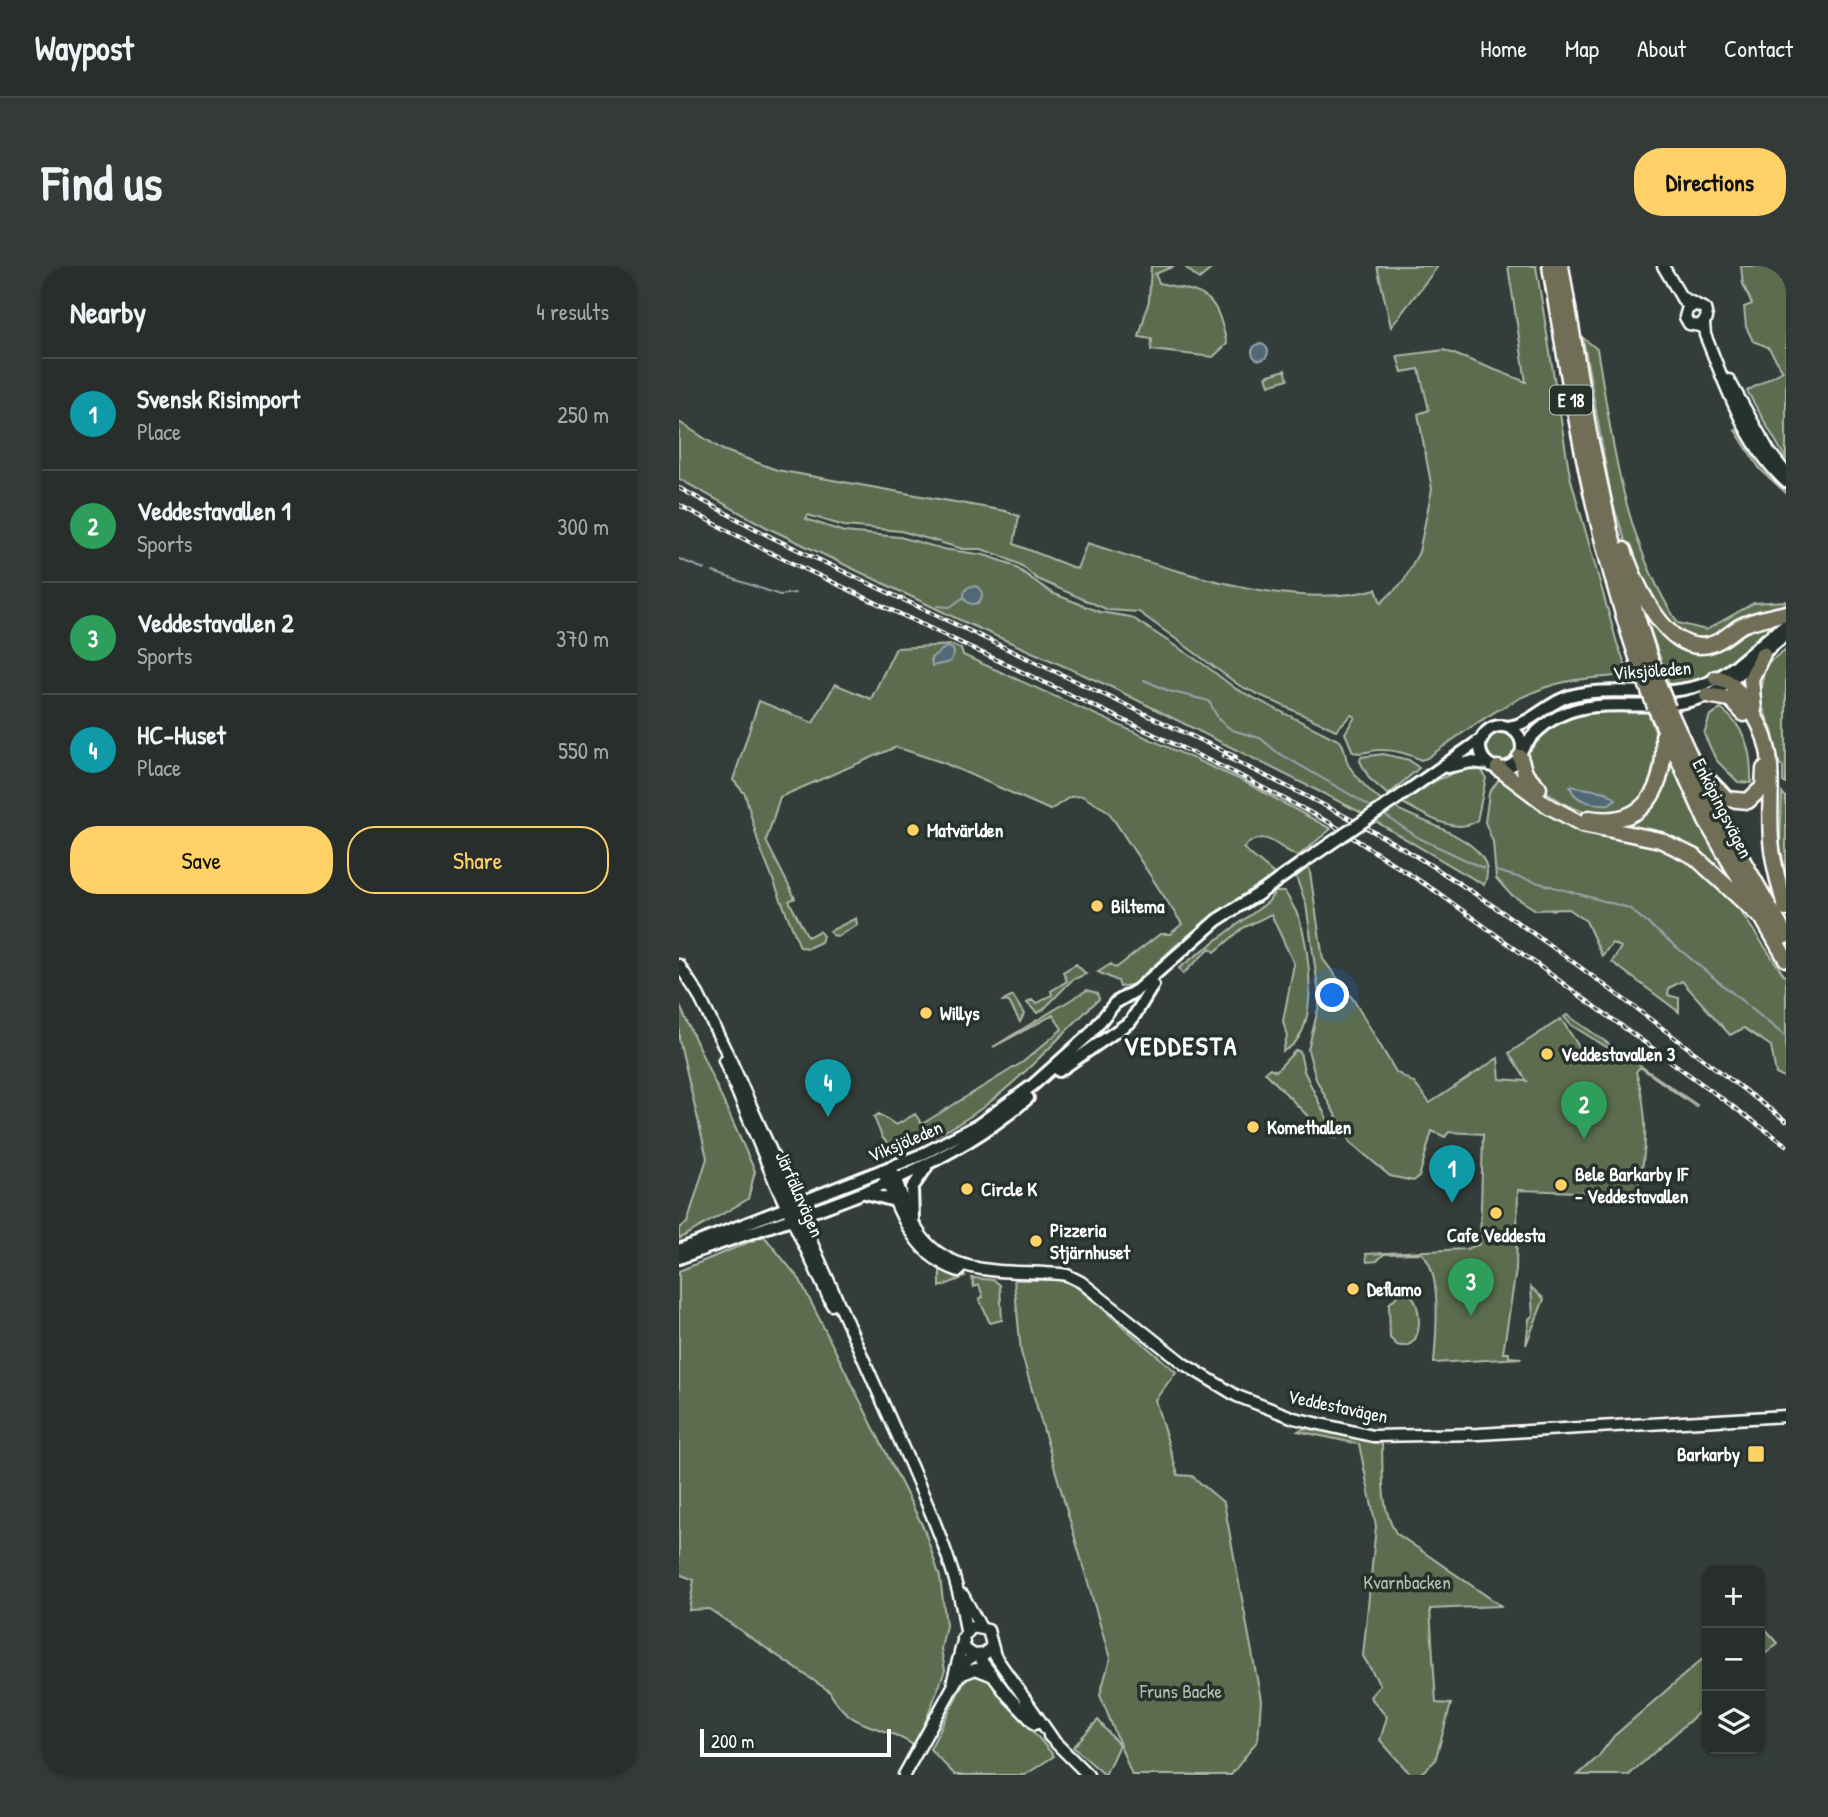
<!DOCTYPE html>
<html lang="en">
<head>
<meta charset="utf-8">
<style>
  body { margin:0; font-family:"Patrick Hand",sans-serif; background:#333a38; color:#f1f3f6 }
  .controls { position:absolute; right:21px; bottom:21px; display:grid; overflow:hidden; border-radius:14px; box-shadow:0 2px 5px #0004 }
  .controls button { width:63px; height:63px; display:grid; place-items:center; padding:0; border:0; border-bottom:2px solid #434a48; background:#272e2c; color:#f1f3f6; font:35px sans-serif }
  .scale { position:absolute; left:21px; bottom:18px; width:191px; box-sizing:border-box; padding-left:7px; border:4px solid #fff; border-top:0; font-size:19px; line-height:24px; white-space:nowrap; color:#fff; -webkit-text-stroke:5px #26332d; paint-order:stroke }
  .you { position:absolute; left:654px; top:730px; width:24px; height:24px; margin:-18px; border:5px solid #fff; border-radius:50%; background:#1a73e8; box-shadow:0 0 0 10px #1a73e833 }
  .badge { display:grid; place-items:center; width:46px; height:46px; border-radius:50%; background:#ffd166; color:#fff; font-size:23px; font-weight:700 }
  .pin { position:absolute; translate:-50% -58px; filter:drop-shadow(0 2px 4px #0008) }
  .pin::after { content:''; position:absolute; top:37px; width:24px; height:21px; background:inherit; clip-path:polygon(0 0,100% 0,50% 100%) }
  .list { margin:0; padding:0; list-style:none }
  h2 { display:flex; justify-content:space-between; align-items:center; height:91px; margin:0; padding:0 28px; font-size:30px }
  h2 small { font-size:23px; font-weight:400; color:#a4a8a9 }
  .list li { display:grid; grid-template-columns:46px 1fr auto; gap:21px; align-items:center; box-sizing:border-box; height:112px; padding:0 28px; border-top:2px solid #434a48 }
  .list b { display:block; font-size:26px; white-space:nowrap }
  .list p { margin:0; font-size:23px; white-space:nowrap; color:#a4a8a9 }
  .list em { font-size:23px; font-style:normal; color:#a4a8a9 }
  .actions { display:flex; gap:14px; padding:21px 28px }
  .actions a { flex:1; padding:16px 0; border:2px solid #ffd166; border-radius:28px; text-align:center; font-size:24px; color:#ffd166 }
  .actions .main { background:#ffd166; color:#111 }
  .icon { flex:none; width:38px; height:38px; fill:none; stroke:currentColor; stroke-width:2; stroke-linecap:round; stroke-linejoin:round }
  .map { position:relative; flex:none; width:1107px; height:1509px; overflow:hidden; border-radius:28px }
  header { display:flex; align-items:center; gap:42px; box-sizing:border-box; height:98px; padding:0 35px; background:#272e2c; border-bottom:2px solid #434a48 }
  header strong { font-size:33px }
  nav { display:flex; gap:38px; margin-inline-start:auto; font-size:24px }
  .intro { display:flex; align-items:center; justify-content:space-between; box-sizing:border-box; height:168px; padding:0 42px }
  h1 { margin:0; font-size:49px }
  .button { padding:18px 32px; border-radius:28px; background:#ffd166; color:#111; font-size:24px; font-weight:700 }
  main { display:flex; gap:42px; padding:0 42px }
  aside { flex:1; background:#272e2c; border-radius:28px; box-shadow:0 2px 5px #0004 }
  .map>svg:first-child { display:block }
  .green { fill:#5c6d50; stroke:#aeb6a8; stroke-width:2 }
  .water { fill:#516975; stroke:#97a5ac; stroke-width:2 }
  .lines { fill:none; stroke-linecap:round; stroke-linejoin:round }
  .stream { stroke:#97a5ac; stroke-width:2 }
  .tertiary-casing { stroke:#fff; stroke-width:15 }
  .secondary-casing { stroke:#fff; stroke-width:16 }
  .motorway-casing { stroke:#fff; stroke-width:19 }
  .tertiary { stroke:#26332d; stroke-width:10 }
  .secondary { stroke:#26332d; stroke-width:10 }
  .motorway { stroke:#716e59; stroke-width:14 }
  .rail-casing { stroke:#fff; stroke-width:4.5 }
  .rail { stroke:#26332d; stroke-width:2; stroke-dasharray:5; stroke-linecap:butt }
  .secondary-bridge-casing { stroke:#fff; stroke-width:16; stroke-linecap:butt }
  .motorway-bridge-casing { stroke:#fff; stroke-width:19; stroke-linecap:butt }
  .secondary-bridge { stroke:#26332d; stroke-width:10 }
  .motorway-bridge { stroke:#716e59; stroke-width:14 }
  .poi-dot { fill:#ffd166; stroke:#26332d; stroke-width:2.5 }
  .labels { text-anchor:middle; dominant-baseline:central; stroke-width:7; stroke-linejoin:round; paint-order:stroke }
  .shield { fill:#26332d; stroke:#bec2c0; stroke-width:2 }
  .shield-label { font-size:18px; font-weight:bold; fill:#fff }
  .street-label { font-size:19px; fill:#fff; stroke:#26332d }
  .poi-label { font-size:19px; font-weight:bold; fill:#fff; stroke:#26332d; text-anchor:start }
  .park-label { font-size:19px; fill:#b6bdb0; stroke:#26332d }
  .district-label { font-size:26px; font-weight:bold; letter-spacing:2px; fill:#fff; stroke:#26332d }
</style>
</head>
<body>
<header>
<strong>Waypost</strong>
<nav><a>Home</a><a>Map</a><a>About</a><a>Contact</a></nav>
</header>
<div class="intro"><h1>Find us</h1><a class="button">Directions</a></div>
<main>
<aside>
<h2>Nearby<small>4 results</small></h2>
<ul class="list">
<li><span class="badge" style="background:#0f9aa8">1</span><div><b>Svensk Risimport</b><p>Place</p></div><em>250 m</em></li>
<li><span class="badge" style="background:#2e9e5b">2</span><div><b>Veddestavallen 1</b><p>Sports</p></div><em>300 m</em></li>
<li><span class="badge" style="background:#2e9e5b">3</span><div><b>Veddestavallen 2</b><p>Sports</p></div><em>370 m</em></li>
<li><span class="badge" style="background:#0f9aa8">4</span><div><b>HC-Huset</b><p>Place</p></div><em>550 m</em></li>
</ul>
<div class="actions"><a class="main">Save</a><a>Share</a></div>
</aside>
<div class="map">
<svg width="1107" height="1509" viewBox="0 0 1107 1509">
  <rect width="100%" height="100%" fill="#343d3a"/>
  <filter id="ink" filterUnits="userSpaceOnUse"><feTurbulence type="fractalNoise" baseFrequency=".0143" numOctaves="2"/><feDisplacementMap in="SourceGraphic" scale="14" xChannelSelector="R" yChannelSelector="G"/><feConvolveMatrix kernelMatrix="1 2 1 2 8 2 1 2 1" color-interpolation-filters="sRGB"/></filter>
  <g filter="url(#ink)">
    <path class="green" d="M472 0H495L476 8 480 17C530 28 536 26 548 78L534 91 472 84 473 73 460 71 470 34Z
      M505 0H536L520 13Z
      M698 0H759L712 61Z
      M829 0H857L891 210 938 377 950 408C930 412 910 411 891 415 839 424 790 463 748 492L742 494C730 488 716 484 703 484 692 483 685 489 674 486L666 467 676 451 672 449 657 464 561 420 460 346 429 344 358 313 342 299 320 289 302 283H284L222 265 165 260 129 249 127 253 165 266 221 271 264 283 305 289 332 298 373 327 421 346 452 351 527 400 557 423 661 475C668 483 665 492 670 500 677 510 689 524 699 532 725 554 827 572 805 619L677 544 432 421 281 354 89 262 0 213V156L44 184 98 204 326 245 340 250 335 278 398 303 408 277C489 302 614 347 697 323L702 337 724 316 740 286 753 223 739 148 750 144 740 103 723 106 718 90 765 84 847 116Z
      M1062 0H1106L1107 4V193L1068 125 1104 105 1089 81 1074 75 1067 61 1065 41 1073 38 1064 18Z
      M904 72 918 83C935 181 944 272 999 357L1027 364 1075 337 1107 335V352C1072 382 1039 415 991 420L951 305 953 295 933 235Z
      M606 104 609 113 590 119 587 110Z
      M1056 164C1066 165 1094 211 1107 222V227L1081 203Z
      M274 379 282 383 284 389 564 515 652 563 619 590C598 583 587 559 564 582L594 607 595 613 542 643 495 681 457 718 441 721 439 715 419 706 432 698 437 702 481 668H491L503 658 429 545 403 530 391 531 371 544 265 497 217 481 101 531 87 575 116 632 110 635 129 671 140 665 144 670 142 676 129 682 121 681 80 579 66 528 54 514 80 435 134 457 156 418 192 433 217 382Z
      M1107 383V518L1104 516V501L1100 497 1093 464 1080 433 1086 399Z
      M967 441C979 469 990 505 965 530 961 534 956 542 950 545 917 562 847 528 847 488 846 472 884 451 898 446 918 439 946 442 967 441Z
      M1042 443C1067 461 1073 487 1072 517L1059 516 1037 494 1025 468 1031 449Z
      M808 481a14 14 0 1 1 28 0a14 14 0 1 1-28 0Z
      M704 488 730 494 740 502 709 529 690 512 681 495 682 491Z
      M991 495 1048 610 1044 611 1027 594 919 557 947 553Z
      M786 502 803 504 807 512 798 555C775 570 743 547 722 536L745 520Z
      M822 511 834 517 868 548 896 562 979 581 1020 599 1049 627 1107 712V813L1097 808 1092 780 1065 762 1051 769 1003 715 990 722 989 729 1000 732V746L933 696 942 681 933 677 923 690 907 655 890 643 857 644 831 628 817 612 814 576 806 556 810 527Z
      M1103 527 1107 531V607L1101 580Z
      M630 600 644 693 674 733 717 806 735 817 751 837 819 792 821 813 848 815 830 787 882 753 902 784 926 790 929 782 892 759 885 751 888 749 1018 839 1017 841 961 801 957 806C970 847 969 887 957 928L839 924 837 1004 824 1087H830V1091L843 1092 755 1097C757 1071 764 1004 742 987L705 988 698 995 688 996 687 988 787 983 801 978 804 868 770 866 766 871 753 865 740 911 734 915 711 910 671 876 637 813 629 784 641 735 627 638 617 611Z
      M596 626H606C611 635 618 645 621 655 631 686 642 770 604 785L608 770 604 755 615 698 592 648 564 662 536 686 531 682 504 708 500 702 589 636Z
      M177 652 178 659 159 670 153 669 151 665Z
      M397 698 407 708 393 714 364 744 358 747 348 737 353 734 357 738 373 729 372 725 388 715 384 706Z
      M408 724 418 727 420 733C361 788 297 870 213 883L203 871 195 851 200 848 217 859 236 848 243 858 344 796 383 763 374 749 314 781Z
      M334 730 345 748 341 756 330 736 324 735Z
      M0 738 76 905 69 933 0 973V962L8 957 28 892 0 773Z
      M617 784 621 786 625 805 657 872 647 869 586 806 591 802 597 805Z
      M85 970 121 1014 245 1263 261 1311 267 1359 262 1383 266 1404 237 1481C204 1456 173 1468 150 1425L30 1343 10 1344 15 1314 0 1308V1005Z
      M248 994 286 1011 261 1021V1004Z
      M293 1012 315 1014 321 1019 323 1054 311 1057 300 1033 304 1031 300 1019 295 1021Z
      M335 1014H390L497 1106 476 1134 499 1209 513 1210 545 1237 582 1434 579 1474 552 1509H453L421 1429 431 1393 342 1086Z
      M852 1021 865 1033 847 1079 850 1053 854 1049Z
      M721 1027 733 1030C744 1044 744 1087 718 1079L711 1072 710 1038Z
      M625 1162 703 1178C704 1207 701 1242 717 1267L822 1340 751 1343 757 1437 772 1438 756 1495 740 1509H732L701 1474 708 1451 691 1431 701 1419 684 1390 697 1260 680 1178 619 1165Z
      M1081 1357 1099 1377 1081 1392Z
      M1028 1389V1439L950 1509H899L919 1491 935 1470Z
      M296 1407 307 1410 375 1490 346 1509H276L251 1483 289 1408Z
      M419 1454 440 1479 426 1509 394 1481Z"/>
    <path class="water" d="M573 86a8 8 0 1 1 16 0a8 8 0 1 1-16 0Z
      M285 329a9 9 0 1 1 18 0a9 9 0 1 1-18 0Z
      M267 381 274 383 275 388 271 396 253 400 252 392Z
      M891 520 927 526 937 533 930 538C915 539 895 536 891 520Z"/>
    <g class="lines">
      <path class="stream" d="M0 293 25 303
        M34 306 101 329 116 327
        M258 340 271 341 285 331
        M465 414 490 425 530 435 540 454 553 464 581 472 598 486 696 543
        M704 548 740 572 804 602
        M817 605 950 642 1107 771"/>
      <defs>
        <path id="tertiary" d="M984 0 1005 36
          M1004 32 1026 43 1028 52 1020 60 1010 58 1006 51 1008 44 1015 39
          M1025 57 1026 69C1047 119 1065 178 1107 216
          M1050 114 1090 185 1107 207
          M0 699 19 728 52 795 232 1200C255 1254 279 1307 287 1365
          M45 794 98 921 153 1039
          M212 901C221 922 227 946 239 965 271 1016 338 1002 388 1009L402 1016 505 1098 558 1130 615 1152 694 1170 800 1168 1107 1150
          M203 904C220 945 234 990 280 1005
          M284 1329 301 1360
          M313 1379 306 1388 295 1389 286 1383 284 1372 293 1361 309 1364 316 1390 374 1473
          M299 1390 329 1430 356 1458
          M281 1409 297 1403 312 1409
          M274 1414 284 1375
          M370 1470 409 1509
          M225 1509 288 1395 295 1389"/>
        <path id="secondary" d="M801 481a21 21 0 1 1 42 0a21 21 0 1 1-42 0Z
          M829 461C853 458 869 436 891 430 936 418 986 435 1030 416 1059 403 1081 376 1107 358
          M843 483C893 413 956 454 1021 432 1053 421 1080 388 1107 369
          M768 501 792 496 810 498
          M723 529 804 472
          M577 630 623 597
          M380 805 452 755 474 719
          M183 926 216 935
          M234 953 233 922 247 902
          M0 984 242 889 299 859 354 819 411 768 436 737 458 724 538 654 582 626
          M0 992C118 948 253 916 349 832"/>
        <path id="motorway" d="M871 0C894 142 917 281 967 417
          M882 0 910 167 931 265 979 417
          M945 284C956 316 988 393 1033 378 1043 375 1051 367 1060 361 1074 353 1092 351 1107 347
          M1037 412C1051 413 1058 424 1066 435 1103 485 1088 518 1092 574 1094 598 1100 620 1107 643
          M1028 429 1051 433 1065 448
          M976 441 1027 555 1107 693
          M989 442 1039 551 1107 670
          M1075 444 1072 413 1084 388
          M841 491 846 507 860 522
          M819 502 868 539 903 558 981 574 1016 591 1080 650
          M1027 511 1048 533 1069 535 1084 521 1085 503
          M910 552C968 562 987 520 984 470"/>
      </defs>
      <use href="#tertiary" class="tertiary-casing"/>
      <use href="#secondary" class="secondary-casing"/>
      <use href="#motorway" class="motorway-casing"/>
      <use href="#tertiary" class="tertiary"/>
      <use href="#secondary" class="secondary"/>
      <use href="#motorway" class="motorway"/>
      <defs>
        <path id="rail" d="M0 222 94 272 557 491
          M0 239 88 285 556 507 651 557 758 626 1107 879
          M545 490C606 519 667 549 725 583 859 663 982 763 1107 855"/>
      </defs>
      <use href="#rail" class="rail-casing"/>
      <use href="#rail" class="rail"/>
      <defs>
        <path id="secondary-bridge" d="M623 597 723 529"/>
        <path id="motorway-bridge" d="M967 417 976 441
          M979 417 989 442"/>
      </defs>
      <use href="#secondary-bridge" class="secondary-bridge-casing"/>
      <use href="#motorway-bridge" class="motorway-bridge-casing"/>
      <use href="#secondary-bridge" class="secondary-bridge"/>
      <use href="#motorway-bridge" class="motorway-bridge"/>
    </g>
  </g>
  <g class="poi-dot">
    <circle cx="234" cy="564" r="7"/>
    <circle cx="418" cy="640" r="7"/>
    <circle cx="247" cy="747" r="7"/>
    <circle cx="868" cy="788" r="7"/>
    <circle cx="574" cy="861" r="7"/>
    <circle cx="882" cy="919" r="7"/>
    <circle cx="288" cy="923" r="7"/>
    <circle cx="817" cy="947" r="7"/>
    <circle cx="357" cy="975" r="7"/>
    <circle cx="674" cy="1023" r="7"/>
    <rect x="1068" y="1179" width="18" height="18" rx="3.5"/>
  </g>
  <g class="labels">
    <rect class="shield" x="871" y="119.5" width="42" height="29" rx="5"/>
    <g class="shield-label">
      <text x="892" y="134">E 18</text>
    </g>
    <g class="street-label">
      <text transform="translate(973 404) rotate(-4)">Viksjöleden</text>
      <text transform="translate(1044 542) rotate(63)">Enköpingsvägen</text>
      <text transform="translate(226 875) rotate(-23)">Viksjöleden</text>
      <text transform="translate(121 928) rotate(66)">Järfällavägen</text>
      <text transform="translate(659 1140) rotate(12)">Veddestavägen</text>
    </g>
    <g class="poi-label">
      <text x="248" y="564">Matvärlden</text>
      <text x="432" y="640">Biltema</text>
      <text x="261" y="747">Willys</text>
      <text x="882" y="788">Veddestavallen 3</text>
      <text x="588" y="861">Komethallen</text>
      <text x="896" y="908">Bele Barkarby IF<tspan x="896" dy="22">- Veddestavallen</tspan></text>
      <text x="302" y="923">Circle K</text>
      <text x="371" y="964">Pizzeria<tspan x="371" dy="22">Stjärnhuset</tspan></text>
      <text x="817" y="969" text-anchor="middle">Cafe Veddesta</text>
      <text x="688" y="1023">Deflamo</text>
      <text x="1061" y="1188" text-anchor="end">Barkarby</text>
    </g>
    <g class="park-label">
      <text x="728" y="1316">Kvarnbacken</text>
      <text x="502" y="1425">Fruns Backe</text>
    </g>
    <g class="district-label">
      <text x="502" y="779">VEDDESTA</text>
    </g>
  </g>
</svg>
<div class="controls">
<button>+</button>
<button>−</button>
<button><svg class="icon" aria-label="layers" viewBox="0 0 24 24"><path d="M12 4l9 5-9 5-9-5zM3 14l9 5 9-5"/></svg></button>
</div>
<div class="scale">200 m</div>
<div class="you"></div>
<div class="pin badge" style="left:773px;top:937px;background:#0f9aa8">1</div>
<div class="pin badge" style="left:905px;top:873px;background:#2e9e5b">2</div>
<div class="pin badge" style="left:792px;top:1050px;background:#2e9e5b">3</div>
<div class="pin badge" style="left:149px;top:851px;background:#0f9aa8">4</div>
</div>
</main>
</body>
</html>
